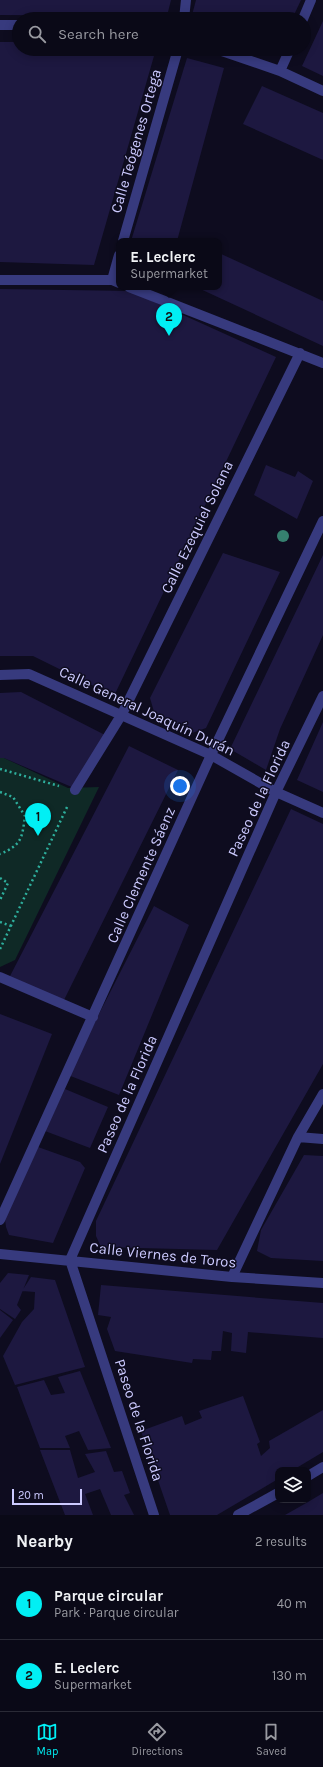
<!DOCTYPE html>
<html lang="en">
<head>
<meta charset="utf-8">
<style>
  body { margin:0; font-family:Karla,sans-serif; background:#181724; color:#f1f3f6 }
  .controls { position:absolute; right:12px; bottom:12px; display:grid; overflow:hidden; border-radius:8px; box-shadow:0 2px 10px #0003 }
  .controls button { width:36px; height:36px; display:grid; place-items:center; padding:0; border:0; border-bottom:1px solid #2a2a36; background:#0a0917; color:#f1f3f6; font:20px sans-serif }
  .scale { position:absolute; left:12px; bottom:10px; width:70px; box-sizing:border-box; padding-left:4px; border:2px solid #cccaff; border-top:0; font-size:11px; line-height:14px; white-space:nowrap; color:#cccaff; -webkit-text-stroke:3px #0e0c1f; paint-order:stroke }
  .you { position:absolute; left:180px; top:786px; width:14px; height:14px; margin:-10px; border:3px solid #fff; border-radius:50%; background:#1a73e8; box-shadow:0 0 0 6px #1a73e833 }
  .badge { display:grid; place-items:center; width:26px; height:26px; border-radius:50%; background:#01eff4; color:#111; font-size:13px; font-weight:700 }
  .pin { position:absolute; translate:-50% -33px; filter:drop-shadow(0 1px 2px #0008) }
  .pin::after { content:''; position:absolute; top:21px; width:14px; height:12px; background:inherit; clip-path:polygon(0 0,100% 0,50% 100%) }
  .popup { position:absolute; left:116px; top:238px; width:106px; height:52px; box-sizing:border-box; display:grid; place-content:center; border-radius:8px; background:#0a0917; filter:drop-shadow(0 1px 3px #0005); font-size:13px; white-space:nowrap; color:#999aa1 }
  .popup b { font-size:15px; color:#f1f3f6 }
  .popup::after { content:''; position:absolute; left:50%; top:100%; margin-left:-8px; border:8px solid transparent; border-top-color:#0a0917 }
  .list { margin:0; padding:0; list-style:none }
  h2 { display:flex; justify-content:space-between; align-items:center; height:52px; margin:0; padding:0 16px; font-size:17px }
  h2 small { font-size:13px; font-weight:400; color:#999aa1 }
  .list li { display:grid; grid-template-columns:26px 1fr auto; gap:12px; align-items:center; box-sizing:border-box; height:72px; padding:0 16px; border-top:1px solid #2a2a36 }
  .list b { display:block; font-size:15px; white-space:nowrap }
  .list p { margin:0; font-size:13px; white-space:nowrap; color:#999aa1 }
  .list em { font-size:13px; font-style:normal; color:#999aa1 }
  .icon { flex:none; width:22px; height:22px; fill:none; stroke:currentColor; stroke-width:2; stroke-linecap:round; stroke-linejoin:round }
  .map { position:relative; flex:none; width:323px; height:1515px; overflow:hidden }
  .search { position:absolute; background:#0a0917; box-shadow:0 2px 10px #0003; left:12px; right:12px; top:12px; height:44px; display:flex; align-items:center; gap:10px; box-sizing:border-box; padding:0 14px; border-radius:22px; color:#999aa1; font-size:15px }
  .sheet { height:196px; background:#0a0917 }
  nav { display:flex; justify-content:space-around; align-items:center; box-sizing:border-box; height:56px; border-top:1px solid #2a2a36; background:#0a0917; font-size:11px; color:#999aa1 }
  nav a { display:grid; justify-items:center; gap:2px }
  nav .on { color:#01eff4 }
  .map>svg:first-child { display:block }
  .green { fill:#0f2926 }
  .building { fill:#1d1840 }
  .lines { fill:none; stroke-linecap:round; stroke-linejoin:round }
  .path { stroke:#2eaf9d; stroke-width:2.5; stroke-dasharray:2 3; stroke-linecap:butt }
  .street { stroke:#373a7e; stroke-width:10 }
  .tree { fill:#36806f }
  .labels { text-anchor:middle; dominant-baseline:central; stroke-width:3; stroke-linejoin:round; paint-order:stroke }
  .street-label { font-size:15px; fill:#cccaff; stroke:#0e0c1f }
</style>
</head>
<body>
<div class="map">
<svg width="323" height="1515" viewBox="0 0 323 1515">
  <rect width="100%" height="100%" fill="#0e0c1f"/>
  <path class="green" d="M0 758H4L68 788 99 787 15 960 0 967Z"/>
  <path class="building" d="M0 0H171L167 16 0 15Z
    M196 0H301L292 19H191Z
    M323 21V76L302 66Z
    M0 42H19V49H156L94 265 0 262Z
    M187 58 224 68 177 241H131Z
    M262 86 323 113V160L243 124Z
    M219 253 323 301V346L196 287H219Z
    M0 289 130 291 276 357 114 696 33 656H0Z
    M266 465 295 477 298 471 313 481 297 519 254 495Z
    M223 553 280 572 206 728 192 733 155 715 150 698Z
    M323 555V635L280 729 266 770 230 749Z
    M21 692 105 735 74 788 4 758H0V693Z
    M323 722V792L297 780Z
    M129 746 178 770 64 1000 9 978Z
    M291 809 323 824V1064L217 1250 101 1247 96 1236V1221Z
    M154 906 189 925 119 1095 68 1075Z
    M0 1014 52 1034 0 1164Z
    M65 1089 108 1107 90 1148 45 1131Z
    M38 1147 80 1162 85 1168 53 1243 9 1235 6 1227 5 1219Z
    M304 1155 323 1156V1261L271 1258 257 1251 261 1230Z
    M8 1273 29 1275 17 1305 21 1310 15 1319 0 1309V1283Z
    M31 1277 55 1280 85 1367 15 1385 3 1356 22 1322 34 1309 35 1292 22 1291Z
    M101 1285 323 1303V1338L248 1332 246 1353 231 1351 232 1333 223 1331 221 1351H212L211 1360 193 1359 192 1363 115 1351 107 1329 111 1317 98 1315Z
    M0 1310 13 1320 0 1338Z
    M80 1371 111 1448 88 1450 79 1431 65 1436 70 1448H40L17 1387 44 1380 51 1395 65 1393 58 1377Z
    M243 1396 260 1442 257 1444 261 1456 270 1448 269 1441 323 1410V1452L293 1470H278V1479L217 1515H170L141 1431 182 1416 185 1425 202 1418 199 1411Z
    M40 1450H70L78 1478 95 1472 85 1454 106 1451 114 1472 122 1471 130 1493 124 1495 134 1515H111L100 1489 85 1494 93 1515H65Z
    M323 1493V1515H285L308 1502Z"/>
  <g class="lines">
    <path class="path" d="M0 769 59 786
      M0 792 13 797 25 816C22 838 22 845 0 854
      M0 878 8 883 0 900
      M0 922 11 926
      M0 949 68 805"/>
    <path class="street" d="M184 19 186 0
      M303 19 311 0
      M0 25H19
      M216 49 280 71 323 91
      M280 71 290 49
      M123 241 178 49
      M0 280H112L119 283
      M112 280 119 255
      M129 287 323 363
      M0 675 29 674 211 755 276 792 323 813
      M75 790 122 714 300 353
      M0 977 93 1017
      M298 1137 323 1139
      M0 1220 211 755 323 521
      M0 1254 232 1277 323 1283
      M232 1277 298 1137 323 1094
      M308 1476 323 1467
      M154 1515 70 1260 276 792 323 696
      M238 1515 278 1493"/>
  </g>
  <circle class="tree" cx="283" cy="536" r="6"/>
  <g class="labels">
    <g class="street-label">
      <text transform="translate(136 141) rotate(-74)">Calle Teógenes Ortega</text>
      <text transform="translate(197 527) rotate(-64)">Calle Ezequiel Solana</text>
      <text transform="translate(147 711) rotate(25)">Calle General Joaquín Durán</text>
      <text transform="translate(259 798) rotate(-65)">Paseo de la Florida</text>
      <text transform="translate(141 875) rotate(-66)">Calle Clemente Sáenz</text>
      <text transform="translate(127 1094) rotate(-66)">Paseo de la Florida</text>
      <text transform="translate(163 1255) rotate(6)">Calle Viernes de Toros</text>
      <text transform="translate(139 1420) rotate(72)">Paseo de la Florida</text>
    </g>
  </g>
</svg>
<div class="controls">
<button><svg class="icon" aria-label="layers" viewBox="0 0 24 24"><path d="M12 4l9 5-9 5-9-5zM3 14l9 5 9-5"/></svg></button>
</div>
<div class="scale">20 m</div>
<div class="you"></div>
<div class="pin badge" style="left:38px;top:836px">1</div>
<div class="pin badge" style="left:169px;top:336px">2</div>
<div class="popup"><b>E. Leclerc</b>Supermarket</div>
<div class="search"><svg class="icon" aria-label="search" viewBox="0 0 24 24"><circle cx="10" cy="10" r="6"/><path d="M15 15l6 6"/></svg>Search here</div>
</div>
<section class="sheet">
<h2>Nearby<small>2 results</small></h2>
<ul class="list">
<li><span class="badge">1</span><div><b>Parque circular</b><p>Park · Parque circular</p></div><em>40 m</em></li>
<li><span class="badge">2</span><div><b>E. Leclerc</b><p>Supermarket</p></div><em>130 m</em></li>
</ul>
</section>
<nav>
<a class="on"><svg class="icon" aria-label="map" viewBox="0 0 24 24"><path d="M3 6l6-2 6 2 6-2v14l-6 2-6-2-6 2zM9 4v14M15 6v14"/></svg>Map</a>
<a><svg class="icon" aria-label="directions" viewBox="0 0 24 24"><path d="M12 3l9 9-9 9-9-9zM9 14v-3h6M13 9l2 2-2 2"/></svg>Directions</a>
<a><svg class="icon" aria-label="saved" viewBox="0 0 24 24"><path d="M7 4h10v16l-5-4-5 4z"/></svg>Saved</a>
</nav>
</body>
</html>
